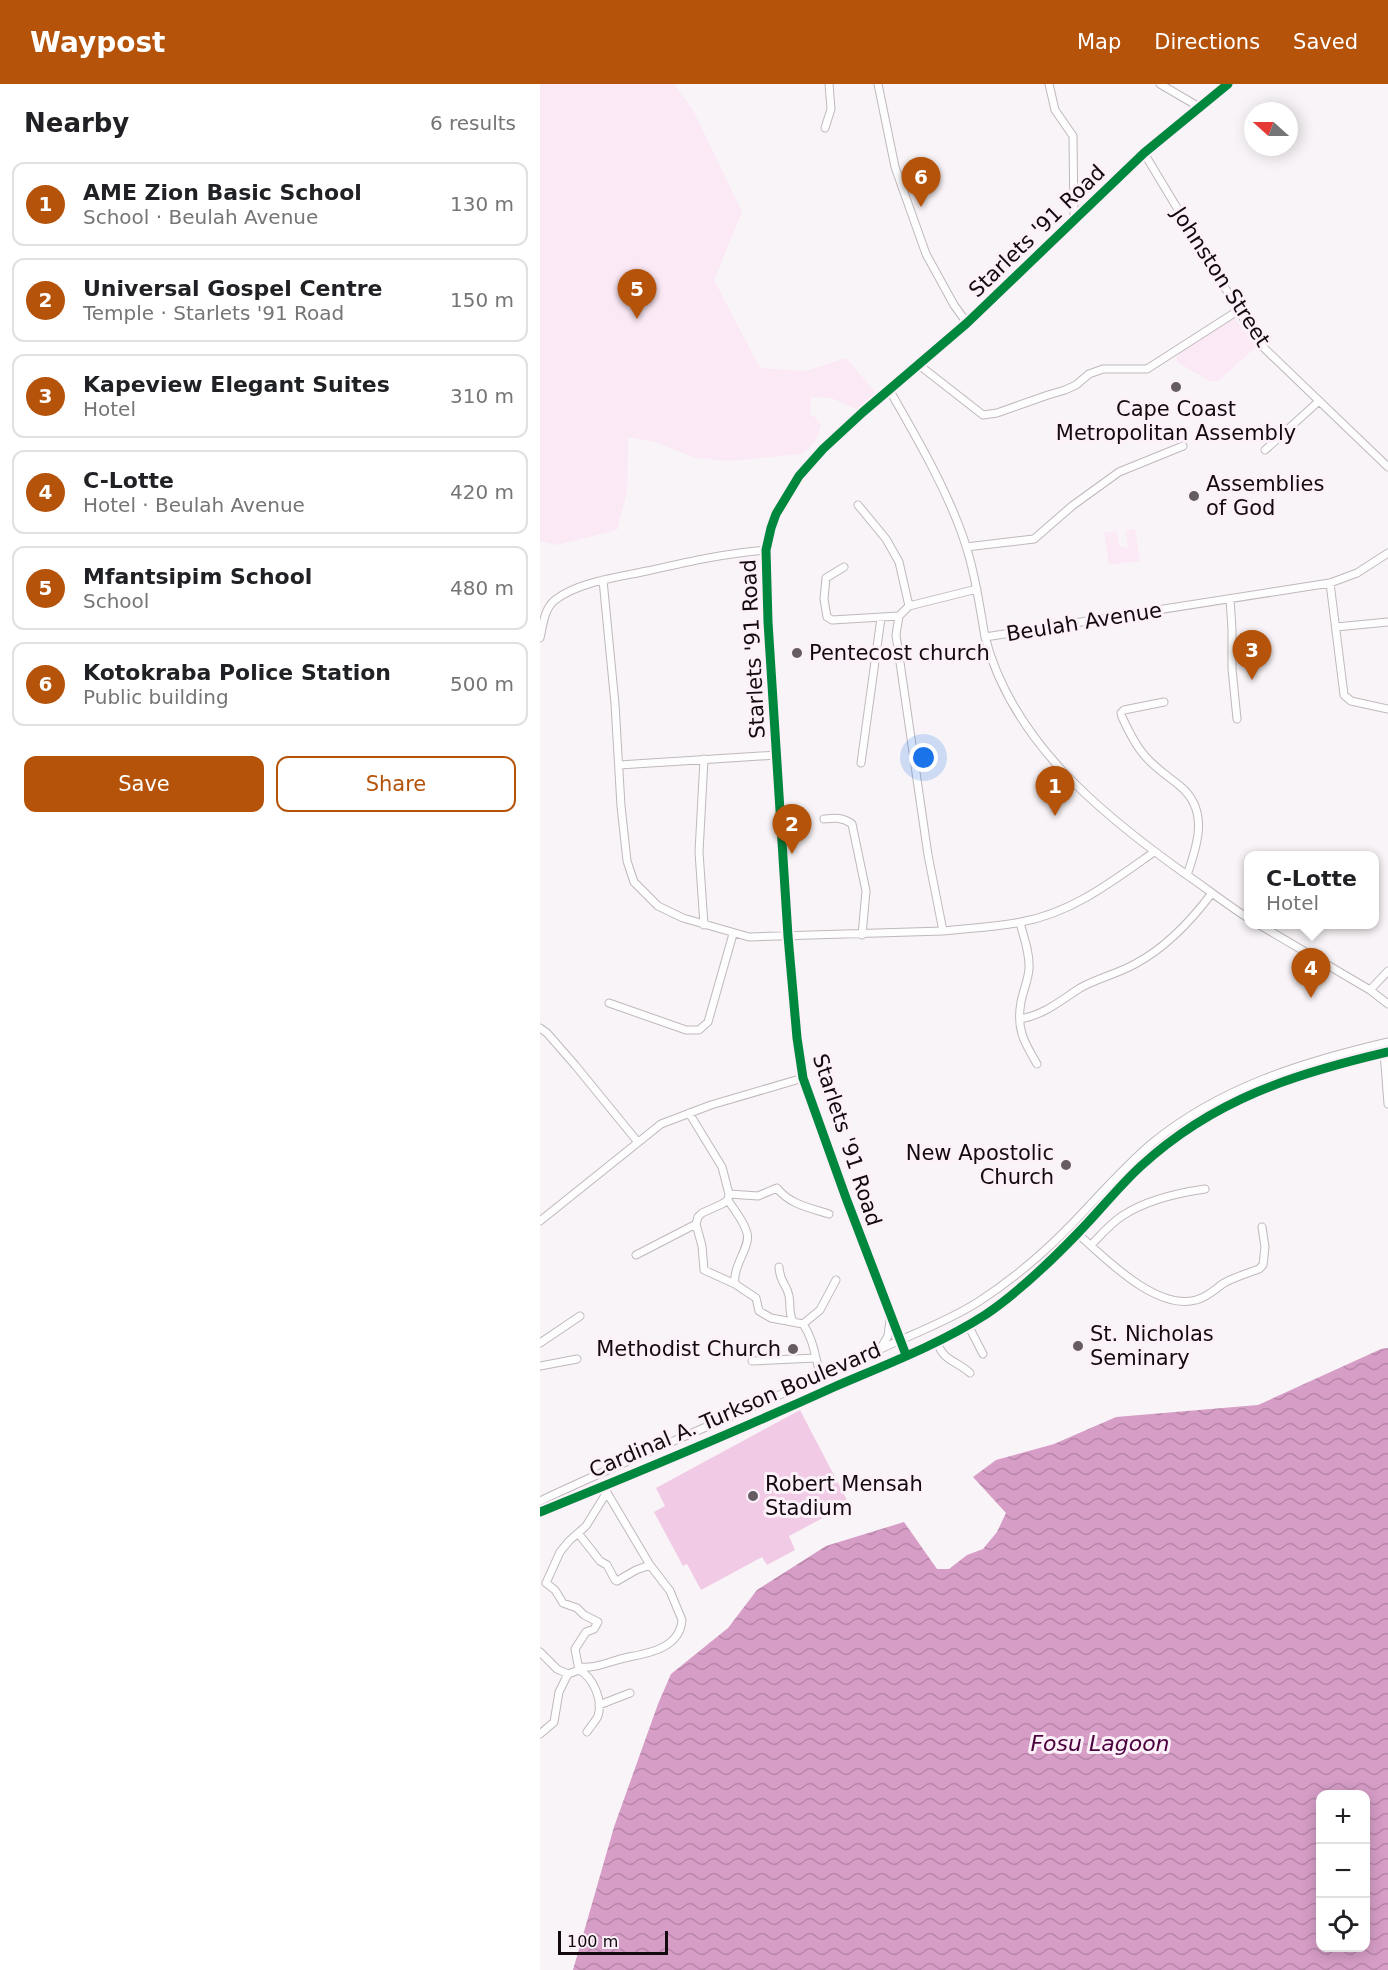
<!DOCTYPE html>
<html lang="en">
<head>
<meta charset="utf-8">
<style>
  body { margin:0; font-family:"DejaVu Sans",sans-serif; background:#f2f2f2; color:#202124 }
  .controls { position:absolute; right:18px; bottom:18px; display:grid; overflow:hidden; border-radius:12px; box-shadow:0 3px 15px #0003 }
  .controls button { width:54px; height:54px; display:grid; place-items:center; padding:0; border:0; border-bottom:2px solid #e0e0e0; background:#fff; color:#202124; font:30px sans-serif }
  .compass { position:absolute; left:704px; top:18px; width:54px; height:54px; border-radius:50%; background:#fff; box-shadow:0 3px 15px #0003; rotate:291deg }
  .scale { position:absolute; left:18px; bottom:15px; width:110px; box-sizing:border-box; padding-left:6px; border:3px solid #130a10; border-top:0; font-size:16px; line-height:21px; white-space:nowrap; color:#130a10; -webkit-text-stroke:4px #fcf1f8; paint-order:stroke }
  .you { position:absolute; left:384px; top:674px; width:21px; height:21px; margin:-15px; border:4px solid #fff; border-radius:50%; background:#1a73e8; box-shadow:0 0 0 9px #1a73e833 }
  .badge { display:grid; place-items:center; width:39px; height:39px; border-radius:50%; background:#b45309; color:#fff; font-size:20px; font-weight:700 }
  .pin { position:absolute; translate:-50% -50px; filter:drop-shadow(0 2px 3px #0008) }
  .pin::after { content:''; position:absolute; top:32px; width:21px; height:18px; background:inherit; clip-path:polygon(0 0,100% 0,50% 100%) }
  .popup { position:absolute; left:704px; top:767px; width:135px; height:78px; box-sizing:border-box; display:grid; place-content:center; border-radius:12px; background:#fff; filter:drop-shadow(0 2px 4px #0005); font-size:20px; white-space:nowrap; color:#757577 }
  .popup b { font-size:22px; color:#202124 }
  .popup::after { content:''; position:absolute; left:50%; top:100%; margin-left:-12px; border:12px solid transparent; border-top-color:#fff }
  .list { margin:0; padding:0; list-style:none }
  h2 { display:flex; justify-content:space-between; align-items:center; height:78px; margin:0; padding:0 24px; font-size:26px }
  h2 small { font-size:20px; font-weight:400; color:#757577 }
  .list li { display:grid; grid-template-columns:39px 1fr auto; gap:18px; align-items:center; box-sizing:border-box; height:84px; margin:0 12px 12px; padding:0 12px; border:2px solid #e0e0e0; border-radius:12px }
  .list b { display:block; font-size:22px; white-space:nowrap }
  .list p { margin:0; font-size:20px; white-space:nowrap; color:#757577 }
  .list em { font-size:20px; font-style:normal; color:#757577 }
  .actions { display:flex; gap:12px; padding:18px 24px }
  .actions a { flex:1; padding:14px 0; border:2px solid #b45309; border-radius:12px; text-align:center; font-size:21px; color:#b45309 }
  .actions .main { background:#b45309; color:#fff }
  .icon { flex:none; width:33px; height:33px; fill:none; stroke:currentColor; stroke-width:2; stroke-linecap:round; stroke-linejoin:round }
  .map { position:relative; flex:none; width:848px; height:1886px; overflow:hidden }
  header { display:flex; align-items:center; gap:36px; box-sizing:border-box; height:84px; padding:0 30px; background:#b45309; color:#fff }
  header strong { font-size:28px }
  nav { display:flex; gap:33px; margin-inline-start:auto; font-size:21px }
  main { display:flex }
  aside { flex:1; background:#fff }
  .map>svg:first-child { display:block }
  .built { fill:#fbe9f5 }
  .green { fill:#f1cae5 }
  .water { fill:url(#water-waves); fill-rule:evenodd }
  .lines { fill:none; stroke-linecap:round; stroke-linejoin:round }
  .minor-casing { stroke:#bfb8bd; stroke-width:9 }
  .minor { stroke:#fefdfe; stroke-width:7 }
  .cycleway-casing { stroke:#fcf1f8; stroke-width:13 }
  .cycleway { stroke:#00873e; stroke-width:9 }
  .poi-dot { fill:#645c61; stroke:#fcf1f8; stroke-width:2 }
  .labels { text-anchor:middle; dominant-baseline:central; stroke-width:6; stroke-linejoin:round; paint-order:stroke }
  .street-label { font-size:21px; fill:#130a10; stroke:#fcf1f8 }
  .poi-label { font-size:21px; fill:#130a10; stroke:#fcf1f8; text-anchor:start }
  .water-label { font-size:22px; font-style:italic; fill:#4b013d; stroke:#fcf1f8 }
</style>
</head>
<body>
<header>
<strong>Waypost</strong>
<nav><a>Map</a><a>Directions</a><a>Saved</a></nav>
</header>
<main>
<aside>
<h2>Nearby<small>6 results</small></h2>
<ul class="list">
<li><span class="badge">1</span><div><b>AME Zion Basic School</b><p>School · Beulah Avenue</p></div><em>130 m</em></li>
<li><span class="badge">2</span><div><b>Universal Gospel Centre</b><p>Temple · Starlets '91 Road</p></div><em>150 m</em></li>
<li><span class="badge">3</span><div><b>Kapeview Elegant Suites</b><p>Hotel</p></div><em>310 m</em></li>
<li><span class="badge">4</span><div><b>C-Lotte</b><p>Hotel · Beulah Avenue</p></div><em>420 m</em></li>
<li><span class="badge">5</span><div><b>Mfantsipim School</b><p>School</p></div><em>480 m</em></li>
<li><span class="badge">6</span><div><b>Kotokraba Police Station</b><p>Public building</p></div><em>500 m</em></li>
</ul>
<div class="actions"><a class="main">Save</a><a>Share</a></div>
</aside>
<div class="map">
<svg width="848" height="1886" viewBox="0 0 848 1886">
  <defs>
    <pattern id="water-waves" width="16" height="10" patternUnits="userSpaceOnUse" patternTransform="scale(1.5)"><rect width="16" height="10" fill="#d69dc6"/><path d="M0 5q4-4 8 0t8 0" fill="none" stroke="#b786a9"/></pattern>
  </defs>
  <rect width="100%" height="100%" fill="#f9f4f7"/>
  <path class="built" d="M0 0H134L154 28 202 128 174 196 220 284 266 287 306 274 336 309 316 325 291 314 271 313 270 332H274L281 342 275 358 262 370 189 377 156 374 115 358 88 353 87 408 77 446 17 461 0 457Z
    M694 233 716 263 678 297H669L637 278V272L640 269Z
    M595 445 600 477 569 481 564 449 577 447 579 462 588 464 586 447Z"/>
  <path class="green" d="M260 1326 309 1420 249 1452 255 1466 227 1481 222 1473 161 1506 147 1480 143 1482 114 1428 125 1422 116 1404Z"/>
  <path class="water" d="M848 1264V1886H33L74 1743 118 1620 131 1590 188 1544 217 1506 286 1462 364 1438 397 1485H409L427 1471 443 1465 457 1448 466 1429 433 1393 456 1376 514 1360 576 1333 718 1321 841 1265ZM780 1710H826V1864H780Z"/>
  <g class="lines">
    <defs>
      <path id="minor" d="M338 0 355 83 386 170 414 221 427 239
        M509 0 515 26 533 52 534 136
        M620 0 661 24
        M285 44 291 25 289 0
        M604 69 711 247 723 263 848 383
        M379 281 443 331 457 329 508 311 525 306 536 301 549 290 563 285H607L699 226
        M350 307C376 353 404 400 422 450 434 483 439 518 445 553
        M725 366 779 317
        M318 421 346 455 359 478 369 522
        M426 463 494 455 532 422 579 388 643 362
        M304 483 286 494 284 515 287 533 292 536 359 532
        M63 496 75 620 81 722 87 777 94 798 118 822 143 834 209 853 403 847
        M790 499 804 611 811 617 848 625
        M437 505 369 522 359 532 356 551 388 771 403 847C429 844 456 843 481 838 532 829 573 797 614 768
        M690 515 692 545V585L697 635
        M796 543 848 538
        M0 554C3 541 4 525 15 516 38 498 79 493 107 487 147 478 186 469 226 466
        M624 618 584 626 581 629 582 633C588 646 595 661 605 672 615 684 628 692 640 702 669 726 658 760 647 791
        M164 675 159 768 164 841
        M321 679 341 534
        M79 681 237 671
        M284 735C295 734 302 733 312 740L326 807 322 851
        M708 834C686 820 666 804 644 789 560 729 472 657 445 553L790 499 817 489 848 469
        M480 839C484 854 490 869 489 885 488 897 483 907 481 918 476 945 484 958 497 980
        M718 840 830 906 848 920
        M830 906 848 887
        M69 919 146 946H159L168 938 193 850
        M480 935C504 931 520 917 540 904 558 894 577 890 595 880 627 863 651 837 672 809
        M0 944 7 949 35 981 97 1057
        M844 968 848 1020
        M149 1029 182 1083 189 1110 188 1116 182 1120 162 1129 158 1133 156 1140 162 1162 164 1186 195 1200 216 1214 219 1227 231 1234 263 1240C274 1256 275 1274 281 1293
        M189 1110 218 1112 237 1104C249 1120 270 1124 289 1130
        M188 1116C194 1126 204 1137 207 1149 211 1163 192 1182 195 1200
        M0 1137 121 1040 171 1021 263 994
        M538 1150C565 1174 616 1227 656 1216 668 1213 675 1205 684 1199 695 1193 708 1189 719 1185L723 1181 725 1163 722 1143
        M551 1161C561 1151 570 1140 582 1132 606 1116 637 1109 665 1105
        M96 1171 156 1140
        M239 1183C240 1200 247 1200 249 1212 251 1221 248 1228 253 1237
        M263 1240 280 1226 296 1196
        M428 1241 443 1270
        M397 1258C404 1278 416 1276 430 1289
        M0 1259 40 1232
        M340 1265 348 1252 350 1236
        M366 1271 306 1114 263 994 257 954 248 852 228 538 226 466 231 444 236 430 259 392 283 365 323 328 427 239 604 69 688 0
        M212 1277 275 1274
        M0 1282 37 1275
        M0 1417C110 1365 222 1321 332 1269 367 1252 405 1239 438 1218 472 1196 504 1169 532 1140 558 1113 583 1084 611 1060 680 1003 763 978 848 958
        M0 1428C99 1388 197 1347 294 1303 345 1281 398 1261 445 1231 479 1208 509 1179 537 1150 559 1128 578 1103 601 1082 674 1015 754 990 848 968
        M38 1449 60 1477 67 1481 75 1496 77 1497 96 1486 110 1481
        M0 1568 17 1585 28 1590 39 1586
        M39 1583C57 1585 72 1576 89 1573 111 1569 140 1563 142 1536L130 1507 110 1481 66 1407
        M59 1621 90 1609
        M47 1648C50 1643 55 1638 58 1632 63 1616 53 1593 39 1586L35 1565 46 1548 54 1545 58 1538 44 1531 37 1524 23 1519 15 1506 6 1499 20 1468 29 1457 46 1442 67 1408
        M0 1650 14 1638 19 1608 28 1590"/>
    </defs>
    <use href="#minor" class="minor-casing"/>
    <use href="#minor" class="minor"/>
    <defs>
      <path id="cycleway" d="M366 1271 306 1114 263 994 257 954 248 852 228 538 226 466 231 444 236 430 259 392 283 365 323 328 427 239 604 69 688 0
        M0 1428C99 1388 197 1347 294 1303 345 1281 398 1261 445 1231 479 1208 509 1179 537 1150 559 1128 578 1103 601 1082 674 1015 754 990 848 968"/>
    </defs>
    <use href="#cycleway" class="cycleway-casing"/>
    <use href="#cycleway" class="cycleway"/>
  </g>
  <g class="poi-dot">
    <circle cx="636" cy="303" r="6"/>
    <circle cx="654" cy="412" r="6"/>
    <circle cx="257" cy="569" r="6"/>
    <circle cx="526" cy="1081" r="6"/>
    <circle cx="538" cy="1262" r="6"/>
    <circle cx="253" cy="1265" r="6"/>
    <circle cx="213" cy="1412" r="6"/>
  </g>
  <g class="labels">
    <g class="street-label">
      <text transform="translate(497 147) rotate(-44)">Starlets '91 Road</text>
      <text transform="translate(681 193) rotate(57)">Johnston Street</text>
      <text transform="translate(544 538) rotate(-9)">Beulah Avenue</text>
      <text transform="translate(213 565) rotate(-93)">Starlets '91 Road</text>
      <text transform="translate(307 1056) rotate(72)">Starlets '91 Road</text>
      <text transform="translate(195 1326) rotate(-23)">Cardinal A. Turkson Boulevard</text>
    </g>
    <g class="poi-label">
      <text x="636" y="325" text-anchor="middle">Cape Coast<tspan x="636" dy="24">Metropolitan Assembly</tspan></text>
      <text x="666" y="400">Assemblies<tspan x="666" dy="24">of God</tspan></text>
      <text x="269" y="569">Pentecost church</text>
      <text x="514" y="1069" text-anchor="end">New Apostolic<tspan x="514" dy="24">Church</tspan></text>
      <text x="550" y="1250">St. Nicholas<tspan x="550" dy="24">Seminary</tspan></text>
      <text x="241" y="1265" text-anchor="end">Methodist Church</text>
      <text x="225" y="1400">Robert Mensah<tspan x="225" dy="24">Stadium</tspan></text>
    </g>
    <g class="water-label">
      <text x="560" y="1659">Fosu Lagoon</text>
    </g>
  </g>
</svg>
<div class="controls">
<button>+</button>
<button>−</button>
<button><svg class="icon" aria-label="locate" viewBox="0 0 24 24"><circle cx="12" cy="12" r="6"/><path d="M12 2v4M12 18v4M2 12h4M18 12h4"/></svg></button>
</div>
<svg class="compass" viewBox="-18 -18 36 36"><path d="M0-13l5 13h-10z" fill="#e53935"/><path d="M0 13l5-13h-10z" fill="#757577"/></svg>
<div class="scale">100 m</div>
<div class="you"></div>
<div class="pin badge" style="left:515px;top:732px">1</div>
<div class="pin badge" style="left:252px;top:770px">2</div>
<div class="pin badge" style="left:712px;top:596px">3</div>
<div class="pin badge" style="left:771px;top:914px">4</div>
<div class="popup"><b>C-Lotte</b>Hotel</div>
<div class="pin badge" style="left:97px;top:235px">5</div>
<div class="pin badge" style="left:381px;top:123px">6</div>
</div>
</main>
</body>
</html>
